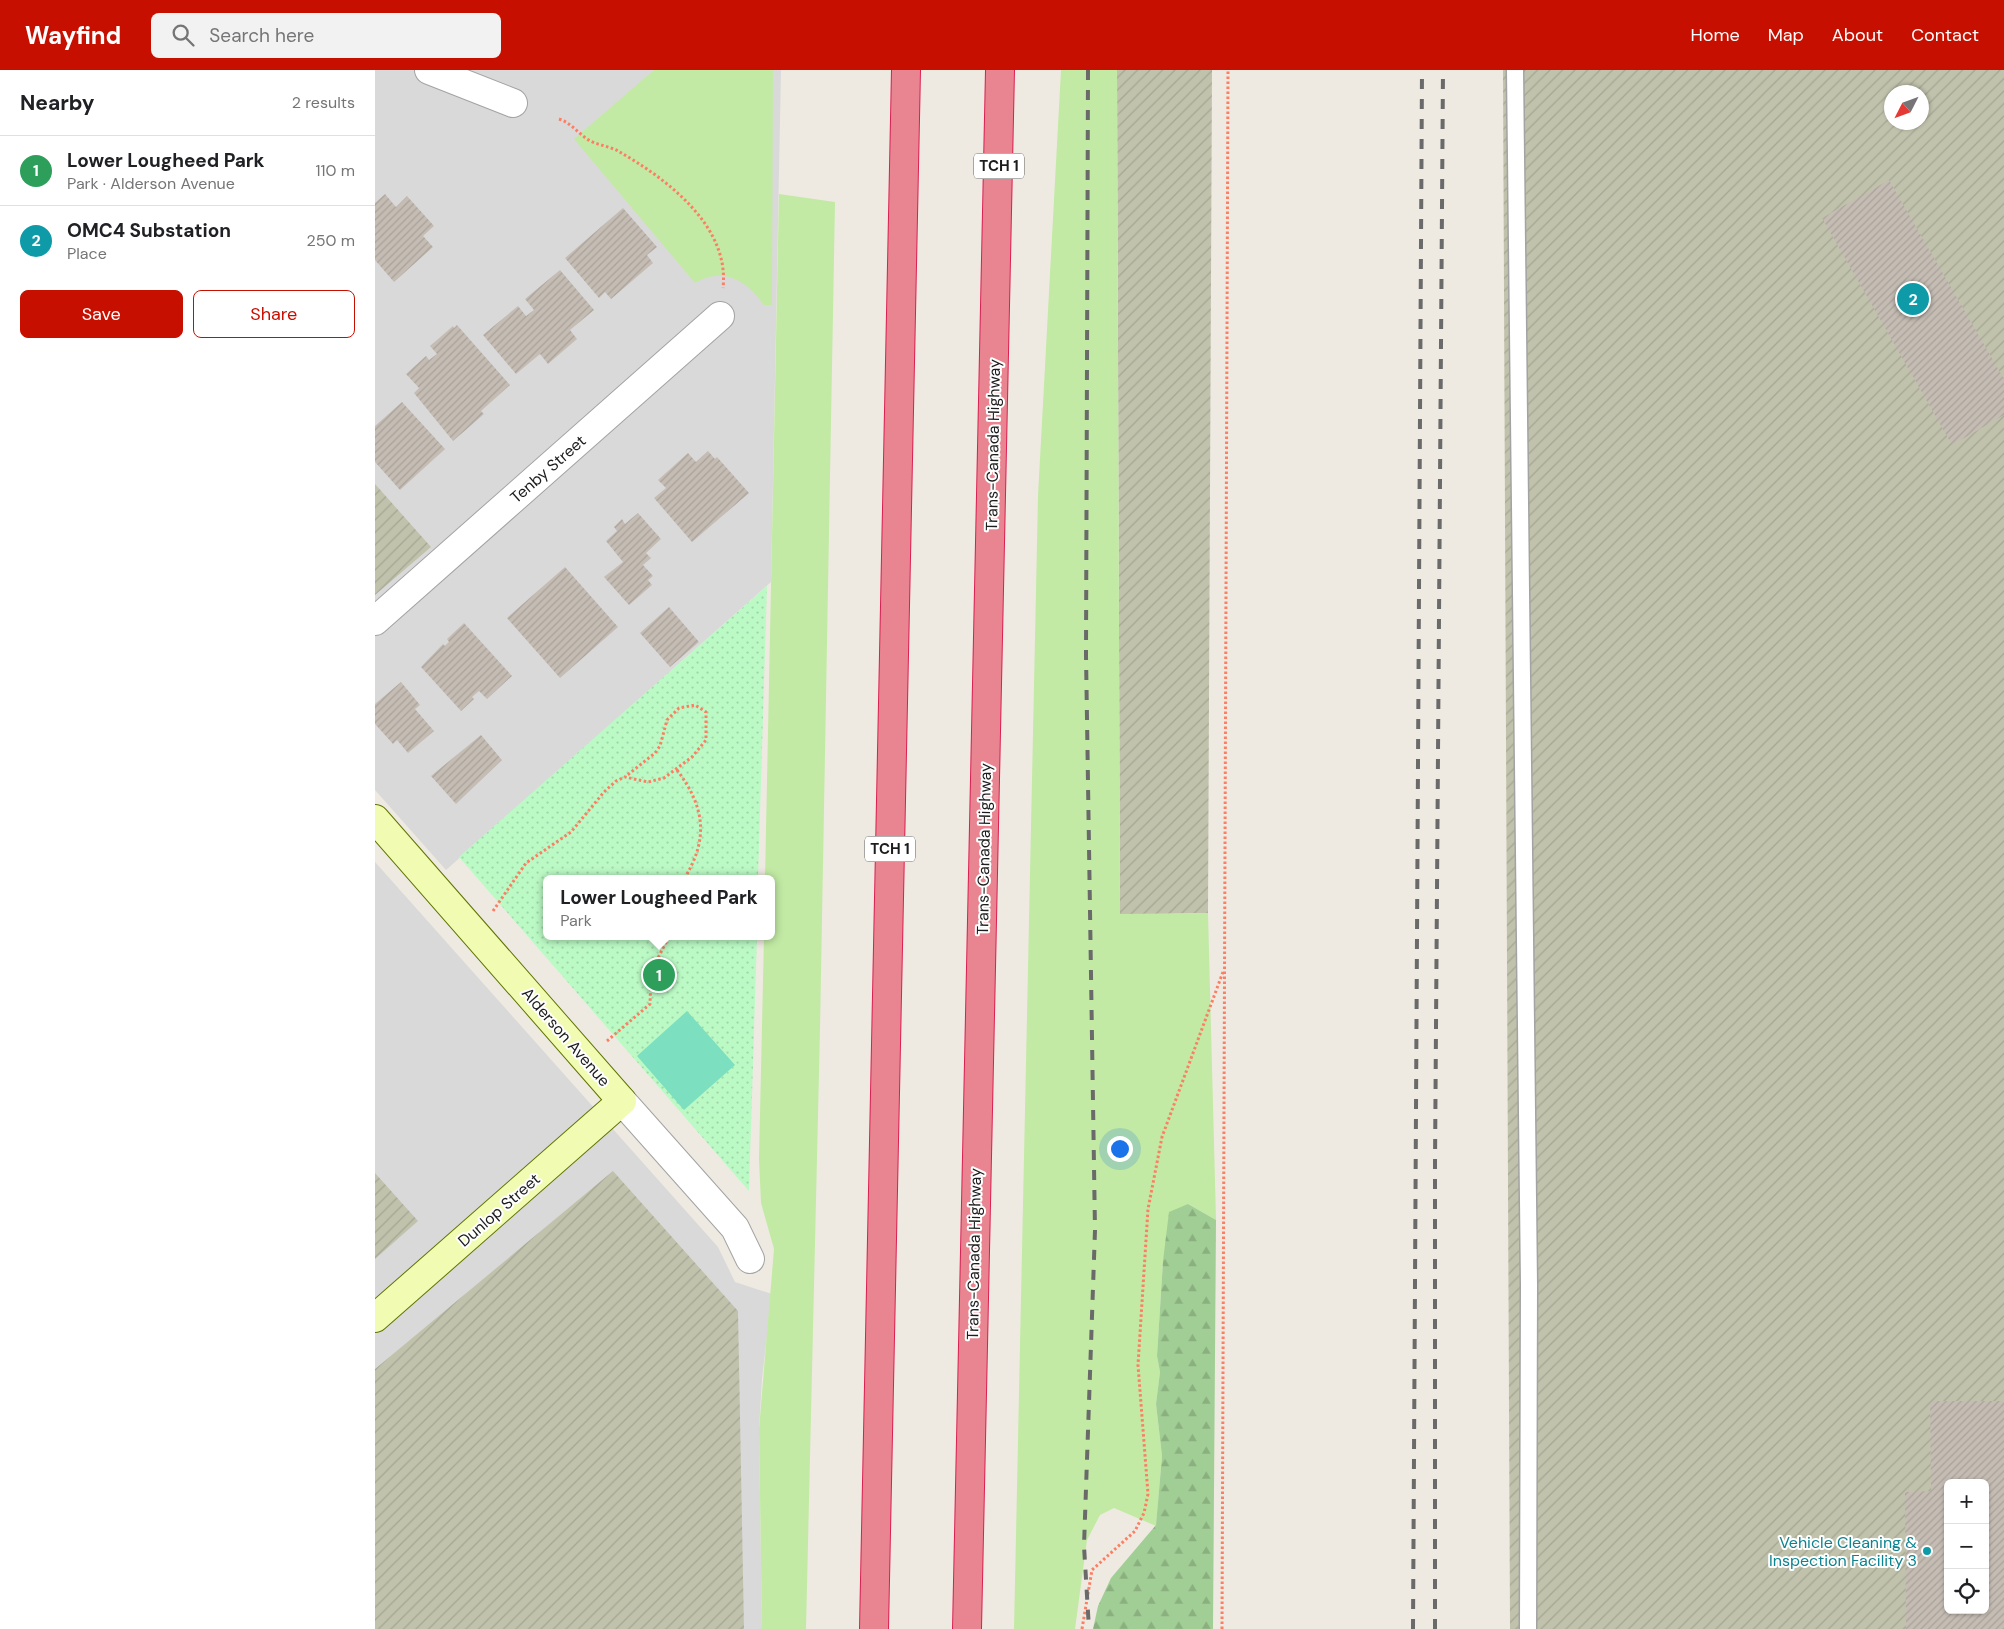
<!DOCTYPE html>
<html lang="en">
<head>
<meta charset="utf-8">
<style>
  body { margin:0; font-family:"DM Sans",sans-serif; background:#f2f2f2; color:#202124 }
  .controls { position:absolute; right:15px; bottom:15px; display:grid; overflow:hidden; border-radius:8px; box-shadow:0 1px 4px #0004 }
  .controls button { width:45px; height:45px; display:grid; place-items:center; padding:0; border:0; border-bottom:1px solid #e0e0e0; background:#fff; color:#202124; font:25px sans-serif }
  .compass { position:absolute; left:1509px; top:15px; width:45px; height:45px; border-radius:50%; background:#fff; box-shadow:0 1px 4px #0004; rotate:228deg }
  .you { position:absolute; left:744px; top:1078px; width:18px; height:18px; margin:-12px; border:4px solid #fff; border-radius:50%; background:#1a73e8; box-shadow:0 0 0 8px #1a73e833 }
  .badge { display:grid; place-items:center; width:32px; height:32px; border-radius:50%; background:#c70f00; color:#fff; font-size:16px; font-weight:700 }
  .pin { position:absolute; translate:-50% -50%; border:2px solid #fff; box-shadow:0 1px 5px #0006 }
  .popup { position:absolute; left:168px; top:805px; width:232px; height:65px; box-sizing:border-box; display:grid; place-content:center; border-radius:8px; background:#fff; filter:drop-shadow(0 1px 4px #0005); font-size:16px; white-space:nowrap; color:#757577 }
  .popup b { font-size:19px; color:#202124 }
  .popup::after { content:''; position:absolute; left:50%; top:100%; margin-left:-10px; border:10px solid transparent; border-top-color:#fff }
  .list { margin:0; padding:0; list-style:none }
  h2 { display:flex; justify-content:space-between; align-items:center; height:65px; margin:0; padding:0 20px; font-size:21px }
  h2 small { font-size:16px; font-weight:400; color:#757577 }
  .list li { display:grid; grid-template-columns:32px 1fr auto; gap:15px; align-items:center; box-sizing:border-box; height:70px; padding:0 20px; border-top:1px solid #e0e0e0 }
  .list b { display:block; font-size:19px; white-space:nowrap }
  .list p { margin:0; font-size:16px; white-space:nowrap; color:#757577 }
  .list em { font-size:16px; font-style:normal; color:#757577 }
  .actions { display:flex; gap:10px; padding:15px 20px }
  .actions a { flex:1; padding:11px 0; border:1px solid #c70f00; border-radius:8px; text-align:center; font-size:18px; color:#c70f00 }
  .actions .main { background:#c70f00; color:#fff }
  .icon { flex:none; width:28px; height:28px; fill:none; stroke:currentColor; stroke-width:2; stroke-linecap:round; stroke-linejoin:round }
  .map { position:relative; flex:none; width:1629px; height:1559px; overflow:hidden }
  header { display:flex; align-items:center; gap:30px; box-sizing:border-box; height:70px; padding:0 25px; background:#c70f00; color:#fff }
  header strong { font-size:24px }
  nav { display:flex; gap:28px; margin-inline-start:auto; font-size:18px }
  .search { width:350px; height:45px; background:#f2f2f2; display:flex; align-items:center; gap:12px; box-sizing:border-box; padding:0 18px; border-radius:8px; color:#757577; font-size:19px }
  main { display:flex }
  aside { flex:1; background:#fff }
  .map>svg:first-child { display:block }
  .residential { fill:#dad9d9 }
  .construction { fill:url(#construction-furrows); fill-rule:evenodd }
  .grass { fill:#c2eaa4 }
  .forest { fill:url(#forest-firs) }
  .park { fill:url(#park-dots) }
  .pitch { fill:#7ce0c0 }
  .building { fill:url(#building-hatch); fill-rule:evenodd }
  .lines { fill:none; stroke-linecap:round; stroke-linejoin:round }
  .lane-casing { stroke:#a3a3a3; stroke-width:19 }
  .street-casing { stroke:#a3a3a3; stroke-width:30 }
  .secondary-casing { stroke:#5f7402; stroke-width:30 }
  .highway-casing { stroke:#db1f51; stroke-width:30 }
  .path { stroke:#fd7e62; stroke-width:3; stroke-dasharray:2.5 2.5; stroke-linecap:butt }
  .lane { stroke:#fff; stroke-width:16 }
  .street { stroke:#fff; stroke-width:28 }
  .secondary { stroke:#f2fbb2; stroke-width:28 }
  .highway { stroke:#e88590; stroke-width:28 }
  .rail { stroke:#6a6a6a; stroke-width:4; stroke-dasharray:10 10; stroke-linecap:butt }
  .culture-dot { fill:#0f9aa8; stroke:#fff; stroke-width:2 }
  .labels { text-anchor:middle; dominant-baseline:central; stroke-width:4; stroke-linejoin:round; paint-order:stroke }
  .shield { fill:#fff; stroke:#606060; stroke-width:1 }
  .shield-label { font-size:15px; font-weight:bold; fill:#1c1c1c }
  .street-label { font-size:16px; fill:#1c1c1c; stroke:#fff }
  .culture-label { font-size:16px; fill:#0d838f; stroke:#fff; text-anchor:end }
</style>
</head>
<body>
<header>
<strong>Wayfind</strong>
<div class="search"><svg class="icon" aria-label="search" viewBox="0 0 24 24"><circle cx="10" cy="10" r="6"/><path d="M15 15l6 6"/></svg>Search here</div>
<nav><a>Home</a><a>Map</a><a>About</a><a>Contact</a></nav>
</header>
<main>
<aside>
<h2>Nearby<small>2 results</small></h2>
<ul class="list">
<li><span class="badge" style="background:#2e9e5b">1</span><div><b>Lower Lougheed Park</b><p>Park · Alderson Avenue</p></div><em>110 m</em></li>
<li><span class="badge" style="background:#0f9aa8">2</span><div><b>OMC4 Substation</b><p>Place</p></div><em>250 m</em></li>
</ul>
<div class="actions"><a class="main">Save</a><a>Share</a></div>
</aside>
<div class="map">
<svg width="1629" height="1559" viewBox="0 0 1629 1559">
  <defs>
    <pattern id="construction-furrows" width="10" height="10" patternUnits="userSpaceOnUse" patternTransform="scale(1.25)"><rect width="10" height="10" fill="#c1c2ac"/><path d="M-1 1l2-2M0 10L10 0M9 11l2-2" fill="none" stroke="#a5a693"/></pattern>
    <pattern id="forest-firs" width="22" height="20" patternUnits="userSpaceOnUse" patternTransform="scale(1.25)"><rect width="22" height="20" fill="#a1ce94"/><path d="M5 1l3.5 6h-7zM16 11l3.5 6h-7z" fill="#8ab07f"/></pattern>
    <pattern id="park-dots" width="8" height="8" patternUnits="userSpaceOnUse" patternTransform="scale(1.25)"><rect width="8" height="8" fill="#bbfac5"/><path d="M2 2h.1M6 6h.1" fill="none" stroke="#a0d6a9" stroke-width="1.8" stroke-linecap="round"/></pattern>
    <pattern id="building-hatch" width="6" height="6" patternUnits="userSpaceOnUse" patternTransform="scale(1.25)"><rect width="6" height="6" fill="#c5bdb4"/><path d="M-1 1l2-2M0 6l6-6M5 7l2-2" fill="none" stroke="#a9a29a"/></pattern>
  </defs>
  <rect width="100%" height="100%" fill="#eeeae1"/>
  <path class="residential" d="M0 0H406L396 512 71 800 0 720Z
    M0 792 343 1177 360 1212 397 1224 387 1309 384 1359 387 1559H0Z"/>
  <path class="construction" d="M742 0H837L833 843 745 845Z
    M1128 0H1629V1559H1135ZM1516 22H1546V52H1516ZM1573 1413H1610V1540H1573Z
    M0 414 56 477 0 525Z
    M238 1101 363 1241 369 1559H0V1299Z
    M0 1103 43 1151 0 1189Z"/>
  <path class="grass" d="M279 0H398L397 235H389C372 211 349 196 320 213L199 69Z
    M686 0H742L745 844 833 843 841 1150 813 1134 788 1191 782 1286 785 1302 781 1334 787 1386 781 1456 739 1438 725 1445 712 1470 700 1559H639L663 426Z
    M404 124 460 132 445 959 431 1559H387L384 1359 399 1179 386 1133 384 1089 389 866H396V809H390Z"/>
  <path class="forest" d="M813 1134 841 1150 838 1559H718L723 1536 736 1508 781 1455 787 1386 781 1334 785 1302 782 1286 788 1191 794 1142Z"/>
  <path class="park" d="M392 516 383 809H172V866H382L374 1121 84 787Z"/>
  <path class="pitch" d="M312 941 360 995 309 1040 262 986Z"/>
  <path class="building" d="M1514 110 1629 309V345L1577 375 1447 148Z
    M10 124 21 137 32 126 59 156 48 166 58 177 19 212 0 190V133Z
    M248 138 282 177 272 185 278 193 236 229 230 222 224 228 190 188Z
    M185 200 219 240 195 260 202 269 173 294 165 284 141 304 108 265 143 236 151 246 159 240 150 229Z
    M82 255 135 315 106 341 109 344 78 371 39 323 44 318 31 304 51 286 54 290 62 284 55 276 78 256 79 258Z
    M27 332 70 379 25 420 0 392V356Z
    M333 381 340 389 342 387 374 423 317 472 279 428 291 418 283 410 313 383 321 392Z
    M263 443 286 469 271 483 276 488 268 495 278 506 273 510 277 515 254 535 229 507 248 492 231 471 242 461 239 457 247 449 250 454Z
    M190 497 243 557 185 608 132 548Z
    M294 537 324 572 295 597 265 563Z
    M89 553 137 606 112 629 104 621 97 627 99 629 86 641 46 597 68 574 70 576 74 572 72 569Z
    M26 612 45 635 40 639 59 661 33 683 22 670 18 674 0 654V634Z
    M106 665 127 690 81 734 56 706Z
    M1555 1331H1629V1559H1531L1530 1422 1556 1421ZM1573 1413H1610V1540H1573Z"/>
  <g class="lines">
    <defs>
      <path id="lane" d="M1140 0 1154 1215 1153 1559"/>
      <path id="street" d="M54 0 138 33
        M0 551 345 246
        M247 1031 360 1158 375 1189"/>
      <path id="secondary" d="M0 749 247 1031 0 1248"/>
      <path id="highway" d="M499 1559 531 0
        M592 1559 625 0"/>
    </defs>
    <use href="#lane" class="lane-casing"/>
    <use href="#street" class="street-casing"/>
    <use href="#secondary" class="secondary-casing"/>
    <use href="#highway" class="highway-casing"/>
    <path class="path" d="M184 49C196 53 202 62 212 69 221 75 234 76 243 81 292 109 355 156 348 218
      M302 700C330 737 334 769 309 809
      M118 841 151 793 196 762 229 722 241 711 250 707 273 712 289 708 317 687 331 670V642L320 635 304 638 292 650 285 676 280 683 250 707
      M232 971 275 934 276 902 294 866
      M707 1559 717 1500 760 1461 769 1443 773 1424 763 1295 773 1139 787 1067 848 902
      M847 1559 853 0"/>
    <use href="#lane" class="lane"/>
    <use href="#street" class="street"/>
    <use href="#secondary" class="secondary"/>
    <use href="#highway" class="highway"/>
    <path class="rail" d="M713 0 711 585 720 1160 709 1476 714 1559
      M1038 1559 1047 0
      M1060 1559V1094L1068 0"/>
  </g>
  <circle class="culture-dot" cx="1552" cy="1481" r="5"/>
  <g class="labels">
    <g class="shield">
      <rect x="599" y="83.5" width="50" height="25" rx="4"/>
      <rect x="490" y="766.5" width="50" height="25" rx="4"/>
    </g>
    <g class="shield-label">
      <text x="624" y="96">TCH 1</text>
      <text x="515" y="779">TCH 1</text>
    </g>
    <g class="street-label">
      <text transform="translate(618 375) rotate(-89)">Trans-Canada Highway</text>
      <text transform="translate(173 399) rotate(-41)">Tenby Street</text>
      <text transform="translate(609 779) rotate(-89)">Trans-Canada Highway</text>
      <text transform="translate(191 967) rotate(49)">Alderson Avenue</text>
      <text transform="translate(124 1140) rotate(-41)">Dunlop Street</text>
      <text transform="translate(599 1184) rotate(-89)">Trans-Canada Highway</text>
    </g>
    <g class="culture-label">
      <text x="1542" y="1472">Vehicle Cleaning &amp;<tspan x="1542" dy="18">Inspection Facility 3</tspan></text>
    </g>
  </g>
</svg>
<div class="controls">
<button>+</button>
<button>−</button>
<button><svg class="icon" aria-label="locate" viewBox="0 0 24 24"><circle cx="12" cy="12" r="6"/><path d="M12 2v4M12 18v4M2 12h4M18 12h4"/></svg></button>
</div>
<svg class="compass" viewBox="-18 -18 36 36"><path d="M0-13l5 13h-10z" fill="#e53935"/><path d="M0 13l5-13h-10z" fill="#757577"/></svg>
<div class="you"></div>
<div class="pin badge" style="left:284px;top:905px;background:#2e9e5b">1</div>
<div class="popup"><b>Lower Lougheed Park</b>Park</div>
<div class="pin badge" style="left:1538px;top:229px;background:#0f9aa8">2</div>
</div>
</main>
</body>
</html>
